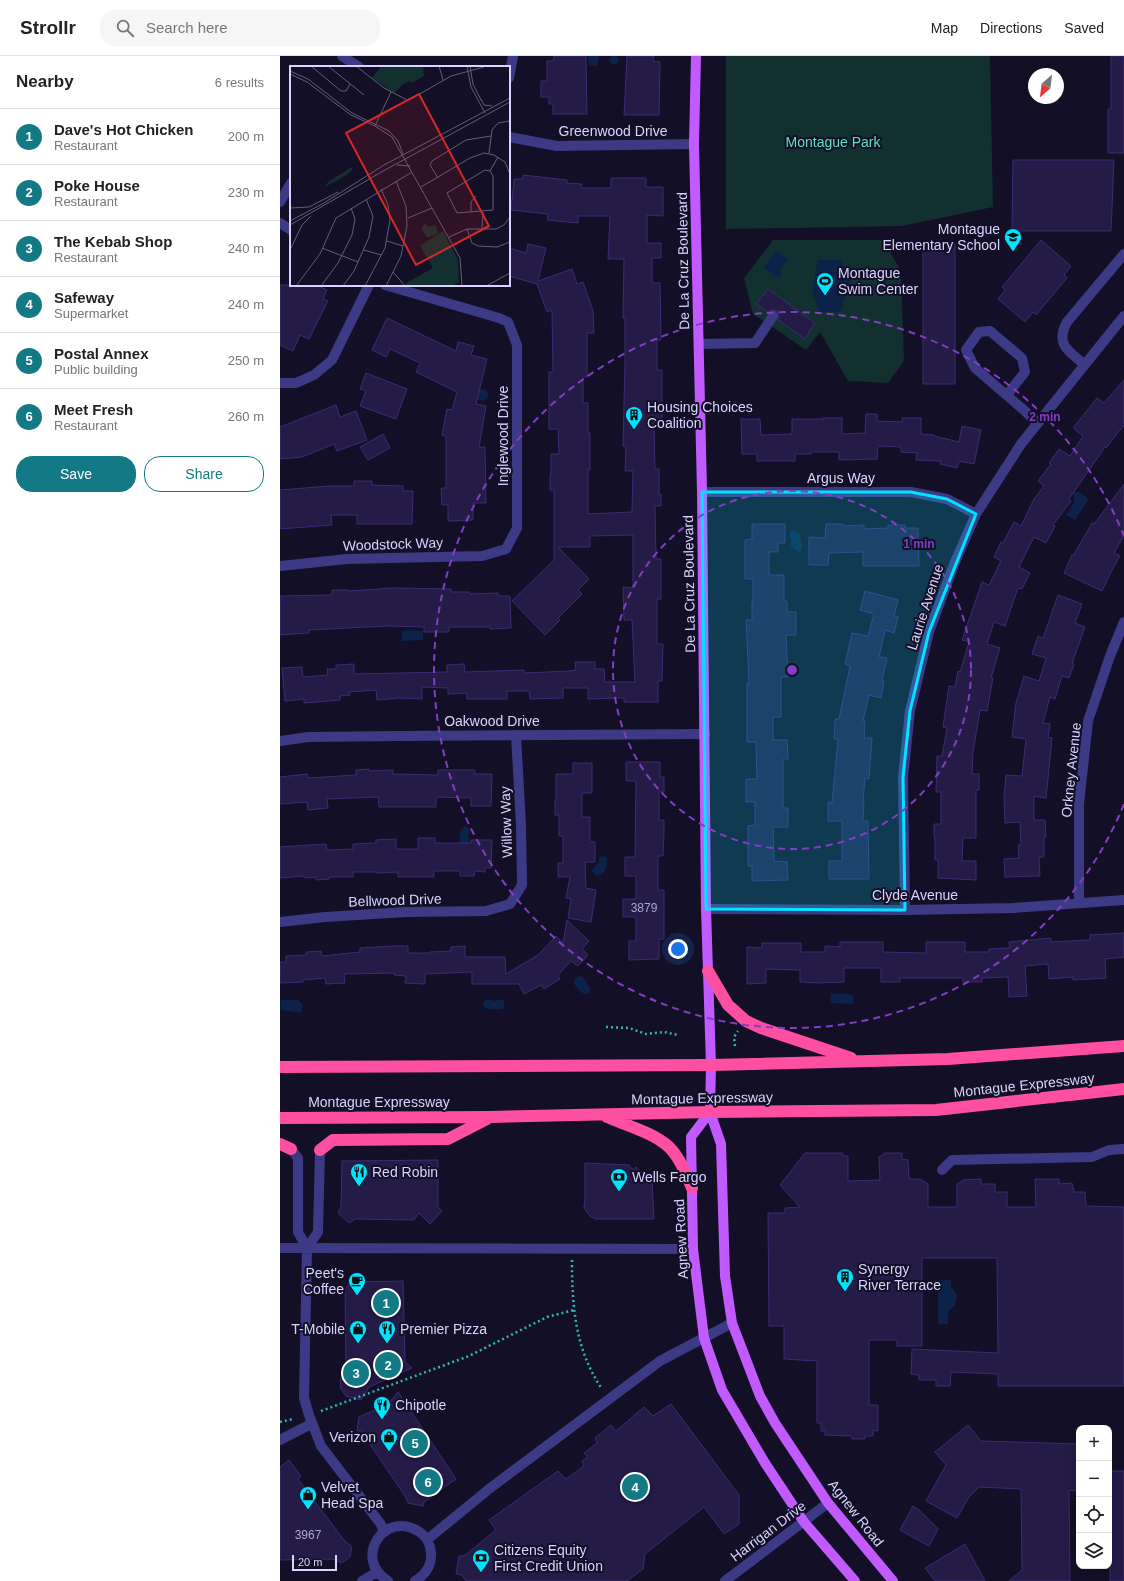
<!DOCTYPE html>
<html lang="en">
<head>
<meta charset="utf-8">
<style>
  body { margin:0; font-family:Arial,sans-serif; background:#f6f6f6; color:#222 }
  .controls { position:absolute; right:12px; bottom:12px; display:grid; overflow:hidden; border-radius:8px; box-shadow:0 4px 16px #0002 }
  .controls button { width:36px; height:36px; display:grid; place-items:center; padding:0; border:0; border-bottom:1px solid #e0e0e0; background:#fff; color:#222; font:20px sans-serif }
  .compass { position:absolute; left:748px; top:12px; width:36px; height:36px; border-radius:50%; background:#fff; box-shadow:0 4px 16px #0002; rotate:208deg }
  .scale { position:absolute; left:12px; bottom:10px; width:45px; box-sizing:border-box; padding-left:4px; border:2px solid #d9d4ff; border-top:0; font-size:11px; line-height:14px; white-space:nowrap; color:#d9d4ff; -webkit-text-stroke:3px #130f26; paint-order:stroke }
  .you { position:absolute; left:398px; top:893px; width:14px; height:14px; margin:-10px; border:3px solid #fff; border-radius:50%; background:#1a73e8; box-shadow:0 0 0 6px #1a73e833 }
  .badge { display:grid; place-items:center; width:26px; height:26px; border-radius:50%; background:#137a85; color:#fff; font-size:13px; font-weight:700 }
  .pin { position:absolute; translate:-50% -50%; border:2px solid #fff; box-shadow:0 1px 4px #0006 }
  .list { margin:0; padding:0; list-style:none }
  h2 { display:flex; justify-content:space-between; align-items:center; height:52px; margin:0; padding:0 16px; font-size:17px }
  h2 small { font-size:13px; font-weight:400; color:#767676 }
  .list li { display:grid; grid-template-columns:26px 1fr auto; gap:12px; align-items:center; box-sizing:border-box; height:56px; padding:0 16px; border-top:1px solid #e0e0e0 }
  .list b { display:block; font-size:15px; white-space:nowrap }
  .list p { margin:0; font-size:13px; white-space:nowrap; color:#767676 }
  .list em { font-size:13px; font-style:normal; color:#767676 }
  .actions { display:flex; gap:8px; padding:12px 16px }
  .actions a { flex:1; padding:9px 0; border:1px solid #137a85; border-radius:16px; text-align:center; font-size:14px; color:#137a85 }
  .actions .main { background:#137a85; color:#fff }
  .icon { flex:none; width:22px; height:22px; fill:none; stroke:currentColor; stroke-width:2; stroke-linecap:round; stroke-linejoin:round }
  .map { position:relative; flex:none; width:844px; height:1525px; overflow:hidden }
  header { display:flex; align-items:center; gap:24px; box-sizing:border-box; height:56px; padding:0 20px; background:#fff; border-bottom:1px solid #e0e0e0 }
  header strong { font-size:19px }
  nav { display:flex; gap:22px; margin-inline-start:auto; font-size:14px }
  .search { width:280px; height:36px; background:#f6f6f6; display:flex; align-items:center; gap:10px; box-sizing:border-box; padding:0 14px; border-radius:16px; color:#767676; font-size:15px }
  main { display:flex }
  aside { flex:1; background:#fff }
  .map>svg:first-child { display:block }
  .green { fill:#12302f }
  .water { fill:#0c2248 }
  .building { fill:#241b47; stroke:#3b2d73 }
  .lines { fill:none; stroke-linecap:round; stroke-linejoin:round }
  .path { stroke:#2fb8b0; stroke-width:2.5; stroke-dasharray:2 3; stroke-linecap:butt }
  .minor { stroke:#3d3a85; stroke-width:10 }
  .major { stroke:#c25bff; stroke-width:10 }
  .highway { stroke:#ff4fa3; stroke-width:12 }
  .marked { fill:#00e5ff; fill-opacity:0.2; stroke:#00e5ff; stroke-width:3; stroke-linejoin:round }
  .ring { fill:none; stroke:#843dc5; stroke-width:2; stroke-dasharray:7 5 }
  .labels { text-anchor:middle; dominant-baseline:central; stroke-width:4; stroke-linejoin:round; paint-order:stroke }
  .number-label { font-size:12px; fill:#aca6d1 }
  .street-label { font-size:14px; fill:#d9d4ff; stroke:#130f26 }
  .park-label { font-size:14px; fill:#5fe0c0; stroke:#130f26 }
  .poi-label { font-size:14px; fill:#d9d4ff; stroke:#130f26; text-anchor:start }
  .inset-road { fill:none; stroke:#625e7d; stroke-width:1 }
  .view { fill:#d62828; fill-opacity:0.15; stroke:#d62828; stroke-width:2 }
  .inset-edge { fill:none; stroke:#d9d4ff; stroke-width:2 }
  .centre { fill:#843dc5; stroke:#130f26; stroke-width:2 }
  .ring-label { font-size:12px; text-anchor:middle; font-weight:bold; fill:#843dc5; stroke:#130f26; stroke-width:4; stroke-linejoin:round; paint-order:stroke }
</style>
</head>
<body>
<header>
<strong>Strollr</strong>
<div class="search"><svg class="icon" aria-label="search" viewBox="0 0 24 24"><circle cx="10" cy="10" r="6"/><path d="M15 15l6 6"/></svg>Search here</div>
<nav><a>Map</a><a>Directions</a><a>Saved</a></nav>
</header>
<main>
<aside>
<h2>Nearby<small>6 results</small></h2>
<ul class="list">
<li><span class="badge">1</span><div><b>Dave's Hot Chicken</b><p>Restaurant</p></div><em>200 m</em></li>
<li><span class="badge">2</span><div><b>Poke House</b><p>Restaurant</p></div><em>230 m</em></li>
<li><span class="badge">3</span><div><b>The Kebab Shop</b><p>Restaurant</p></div><em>240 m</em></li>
<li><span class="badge">4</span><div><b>Safeway</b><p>Supermarket</p></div><em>240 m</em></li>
<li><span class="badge">5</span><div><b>Postal Annex</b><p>Public building</p></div><em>250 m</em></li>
<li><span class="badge">6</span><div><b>Meet Fresh</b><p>Restaurant</p></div><em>260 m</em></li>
</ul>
<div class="actions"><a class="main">Save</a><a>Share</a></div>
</aside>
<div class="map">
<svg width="844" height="1525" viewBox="0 0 844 1525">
  <rect width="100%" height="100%" fill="#130f26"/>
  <path class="green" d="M446 0H710L713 151 622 170 446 173Z
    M493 184H603L621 215 624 305 608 327 568 325 540 276 526 294 473 258 464 222Z"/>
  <path class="water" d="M329.5 4a4.5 4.5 0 1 1 9 0a4.5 4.5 0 1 1-9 0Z
    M308 0H319L317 10 309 9Z
    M496 195 508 203 499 214 502 216 499 222 484 212Z
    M538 204H561L571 224 560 256H540L532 235Z
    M204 333C209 336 209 338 207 343L202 345 194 342 198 334Z
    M796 436H799L809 443 795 464 786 459C791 451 797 445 793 437Z
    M513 474 518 476 521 479 520 481 522 489 520 497 511 491V485L509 477Z
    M132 574 143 575V584L122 585V575Z
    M185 770 190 773 188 781 190 787 180 789V775Z
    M324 800 327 802C327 811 326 819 316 820L312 815 314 811 319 806V801Z
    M298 920 303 921 311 933 308 938C301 939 298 933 294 928L295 922Z
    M562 937 573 939V948L551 947V938Z
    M209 943 214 945 220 943 224 945V952C219 955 214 952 209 954L204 951 203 947 205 944Z
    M1 944H18L23 949 21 957 1 954 0 952Z
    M658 1224H671V1231L677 1239 675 1249 668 1256V1268H658Z"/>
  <path class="building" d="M274 0H306L307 58H273V48H269V41H261V25H267V5H273Z
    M347 0H374L373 5 380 6 379 59H344Z
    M831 0H844V97H828V53H831Z
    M733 104H834L831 175H732Z
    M243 119 287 124V127L302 128 301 132H331V122H366V131H383V160L367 159V187H381V202H372V227H380L381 284H377V314H382V370H374L375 413H379V438H381V450H375L376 503H381V543H377V588H383L382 625H378V646H344V642L308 643V632H283V642L250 643 249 635H227V643H187V637L168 638V632L142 631V643L119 642 97 644 96 634 69 636 70 639 60 640V644L24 647V643L5 645 2 612 22 611 23 621 48 619 47 613H56V609L74 608V618L167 616V609L184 608 185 616 244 614V617L289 615 296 614 295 606H315V613H324L325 626H355L352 564H344L343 531 352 532 353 528V479L310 480V491H278L309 523 298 534 302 538 278 562 280 564 265 579 232 545 274 504V434H270V418H271V398H279L278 373H269V316H273L272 254 267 256 257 228 229 220V192L246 197 248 188 266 192 258 225 292 213 297 228 303 226 313 255 314 277H307V321H303V347H308V377H310V414H308V458L352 456 353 415H345L346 390H343L345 306V262H343L344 203H328L330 160H298V167L267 164 268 158 231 154 234 123H243Z
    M761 184 791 210 784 219 787 222 756 259 753 256 745 266 718 243 725 234 722 231Z
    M643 187H675V328H643Z
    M0 229H36L47 234 43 243 48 245 29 283 20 279 13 295 0 289Z
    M488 233 535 267 525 283 498 264 499 260 497 255 493 254 488 256 476 248Z
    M107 262 176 295 178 286 194 290 191 299 207 303 196 348 206 350 199 391H205L206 447H193V464L168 465V449H162L161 432H166V380L162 379 167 353 172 354 177 336 136 316 140 307 110 293 106 301 92 294Z
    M86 317 127 333 116 363 80 350 86 335 80 333Z
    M844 324V369L826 392 825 391 789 443 791 445 773 469 775 470 766 487 754 481 739 511 750 517 742 533 738 532 725 570 714 566 707 588 720 592 711 622H713L707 655 700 654 693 696 692 718H699V734H696V782H683L682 805H696V824L658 822V804H655V782H654V768H661V736H656L657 700H662L667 672 663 671 669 630 675 631 678 615 680 616 689 586 682 584 702 526 709 529 721 505 714 501 721 486 723 487 734 466 741 470 754 443 764 430 758 425 771 408 769 407 779 393 790 400 803 380 793 372 817 342 824 347Z
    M56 349 60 361 76 355 87 384 57 395 54 388 22 401 0 403V371Z
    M586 358H597V365L622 366V362H641V378L654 379V380L679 386 682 370 701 374 694 408 679 405 677 412 660 408 661 405 636 404 637 397 621 396V391L598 390 597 403 559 404V396H531V398H515V405H477V398H462L461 363H480L481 379 512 378V363H543V362H562V378L585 377Z
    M103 378 110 392 88 404 80 391Z
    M74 425H92V429L123 430V435H133L132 468H77V459H51L52 469 0 473V434L49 430H74Z
    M844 428V479L834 497 840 500 832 514 822 535 784 517 792 499 793 500 812 467 814 468Z
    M472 468H505V487H498V496H489V519H504V545H507V556H516V579H506L508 621H501V661H493V684H507L508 703H503V752H508V771H493L494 805 507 806 508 824 472 825V810H468V770L475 769V746H466V723H477L476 686H467V627H469L466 564H472V546H473V523H465V484L472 483Z
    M546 468H563V470L584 469V473L608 472V469H625V472H638L639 510H583V496L549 497 548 509H529V481L545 482Z
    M113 532 171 533V536H190V538L218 537V540H230L231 572 210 573V571H169V576H144V571L107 570 29 574V577L0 579V540L52 539V534H68V535Z
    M585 535 618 544 614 560 618 561 614 577 605 574 599 601 607 602 602 625H604L601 642 589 639 583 665H585L584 682H592L589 723 585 722 583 747H584L583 765H588L589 823H549V805H562V765H548V746L552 747 558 683H554L555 663H559L570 610 565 608 572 577 588 580 594 558 580 554Z
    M778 539 802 548 795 567 805 571 792 607 794 608 789 622 782 620 775 643 770 641 763 667 770 668 768 681 772 682 766 742 754 740V764H765L766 781H764V801H759L760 820 725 821 724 803 739 802 738 789H741L740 766 725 767 724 740 726 719 742 720 746 683 732 681 736 647 744 620 759 625 766 602 752 598 758 580 763 582Z
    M346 706H380V721H384V736H379V764H384V778L383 800H378V834H384V883H379V903L349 904V885H356V861H343V843H356V820H345V801H355L356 725H346Z
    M293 707H312V737H302V761H310V786H315V806H305L306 832 316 834 311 866 288 862 291 843 286 842 290 821H278V807H283V780H279V759H275V744H276V718H293Z
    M89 713V715L113 714V718L158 719V714H195V718H212L211 750H191V742L156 741V751H99L98 741 47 743 48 752 28 754 27 746 0 748V721L27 718 28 722 76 719V714Z
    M138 782H155V787H191V784H212L211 812H205V816L195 815 194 820H180V815H154V821H118V816L97 817V816H73V821H49V823L36 824V821L25 822V820L0 822V791L46 788 47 794 73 793V788L96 787V784L116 783V793H138Z
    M287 864 309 885 302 893 308 899 298 910 291 905 278 919 280 923 264 933 261 929 244 938 239 928H192V916L145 918V928L125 927 126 920 114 919V917L64 918 65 927 46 928 45 922 23 924V926L0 927V906H6V900L26 899V896L41 895 42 900 80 896V892L114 890H128V897H150V896L171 895V891L185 890V901H225L226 918 258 899 276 880 283 887Z
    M844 877V901L825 903 826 922 793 924V921L769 923 768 908 745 910 747 940 729 941 728 921 702 922V926H683V922H620V926H601V912H564V926L538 927 520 926V914L486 913V927L467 928V891L482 892V887H521V896H545V890L560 891V886H603V896L646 897V886H685V896H709V893L730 892 729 886 771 882V886L810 884V879Z
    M525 1097H563V1100H568V1125L600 1124 599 1101 605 1097H622V1103L628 1104 629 1123H640L648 1128V1151H677V1128L683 1124 701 1123V1128H715V1136H727V1151H756L755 1123H779V1128L792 1127 794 1136H805L806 1150 844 1151V1330H718V1318L671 1316 670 1330H656V1324H639V1319L631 1318 632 1293 718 1297 717 1202H642V1290H617V1284H589V1349H598V1375L593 1374V1380H585V1383H572V1380L545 1379V1375H541V1367H537V1305L504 1303V1270H489L488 1157H505V1152L520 1151 500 1129Z
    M158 1104V1151L162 1155 150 1168 139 1157 134 1164 75 1163 69 1167 58 1157 61 1151 62 1105Z
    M305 1107 349 1109 353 1114 356 1111 372 1126 374 1163H315L310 1160 304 1152 305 1142Z
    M74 1223 77 1226 123 1225 125 1306 132 1312 89 1331 81 1344 66 1340 61 1333 60 1323 66 1315 65 1233Z
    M118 1336 176 1423 144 1446 143 1450 128 1447 125 1440 81 1375H77L79 1361 108 1348Z
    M391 1348 459 1439V1468L444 1478 424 1451 365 1498 363 1513 347 1525H186L182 1519 176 1518 179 1500H184L216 1474 209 1464 278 1415 286 1423 304 1410 302 1405 308 1401 304 1397 317 1387 315 1382 331 1369 336 1375 364 1351 373 1360Z
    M688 1369 701 1385 799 1388V1435L789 1434 790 1525H729L742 1514 741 1433 699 1431 689 1441 677 1462 646 1445 666 1409 655 1396Z
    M9 1404 21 1420 18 1423 64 1484 72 1491 70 1501 62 1507 52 1503 0 1504V1411Z
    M829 1415H844V1525H830Z
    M633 1450 639 1454 658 1473 649 1490 620 1474Z
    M685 1488 705 1525H655L645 1512Z"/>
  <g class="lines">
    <path class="path" d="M326 971 349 972 366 978 384 976 398 979
      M455 990 454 981 458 975
      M292 1204C292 1251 295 1293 322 1333
      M41 1355 189 1300 267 1261 294 1254
      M0 1366 13 1363"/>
    <path class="minor" d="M62 0 79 11
      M229 22 233 0
      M229 81 277 90 414 88
      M0 146 11 127
      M0 167 11 174
      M419 288 475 287 493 260
      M804 308C788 295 775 288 787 266L844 198
      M0 327H16L34 319 52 304 89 229
      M727 339 745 316 742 302 710 275 699 276 686 294 695 312 745 355 757 367
      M422 436H631L667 443 696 458
      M0 510 67 503 202 500 226 493 237 472V289L228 266 219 262 105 229
      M0 685 28 681 118 680 425 678
      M799 847V748L808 665 830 600 844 566
      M426 853 625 854 733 852 844 844
      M625 854 623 721 630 655 649 576 675 506 696 458 741 388 844 260
      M0 866 45 861 126 856 206 855 230 848 242 829 241 769 236 679
      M11 1093 18 1102V1176L27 1192 24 1342 29 1359 41 1390 100 1467 105 1476
      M662 1114 672 1104 812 1101 829 1094 844 1093
      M0 1192 413 1193
      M27 1192 38 1176 40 1094
      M0 1384 31 1368
      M148 1483 209 1433 380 1305 452 1267
      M82 1525 97 1516
      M108 1525C73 1504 103 1454 138 1475 147 1480 150 1487 151 1497 152 1510 145 1519 135 1525
      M445 1525 548 1447"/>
    <path class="major" d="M416 0 414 88 422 436 426 853 431 1009 430 1056 441 1088 445 1220 452 1267 480 1340 495 1367 548 1447 613 1525
      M430 1056 411 1081 413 1193 424 1282 442 1334 485 1407 524 1466 575 1525"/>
    <path class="highway" d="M428 915 448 949 466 965 481 972 571 1002
      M0 1011 431 1009 668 1003 844 990
      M327 1061C346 1069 374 1077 389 1091 400 1102 406 1118 412 1132
      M0 1062 209 1061 430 1056 656 1054 844 1033
      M0 1088 11 1093
      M40 1094 53 1084 168 1083 207 1063"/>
  </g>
  <path class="marked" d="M422 436H631L667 443 696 458 649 576 630 655 623 721 625 854 426 853Z"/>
  <g class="ring">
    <circle cx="512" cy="614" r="179"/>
    <path d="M844 748A358 358 0 1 1 844 480"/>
  </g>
  <defs>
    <symbol id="school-pin" viewBox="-11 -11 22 30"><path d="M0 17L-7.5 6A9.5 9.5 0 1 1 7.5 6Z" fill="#00e5ff" stroke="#130f26"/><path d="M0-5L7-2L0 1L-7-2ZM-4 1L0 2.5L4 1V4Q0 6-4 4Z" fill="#111"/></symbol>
    <symbol id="stadium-pin" viewBox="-11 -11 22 30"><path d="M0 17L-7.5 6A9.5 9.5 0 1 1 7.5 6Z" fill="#00e5ff" stroke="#130f26"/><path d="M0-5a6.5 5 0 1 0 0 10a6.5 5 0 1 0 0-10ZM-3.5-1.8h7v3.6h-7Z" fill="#111"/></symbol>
    <symbol id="building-pin" viewBox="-11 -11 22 30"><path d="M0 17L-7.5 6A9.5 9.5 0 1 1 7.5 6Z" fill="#00e5ff" stroke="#130f26"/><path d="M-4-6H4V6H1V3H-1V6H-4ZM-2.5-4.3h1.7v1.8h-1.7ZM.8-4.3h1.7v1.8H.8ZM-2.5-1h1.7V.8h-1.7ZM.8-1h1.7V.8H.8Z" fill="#111"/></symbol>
    <symbol id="restaurant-pin" viewBox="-11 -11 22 30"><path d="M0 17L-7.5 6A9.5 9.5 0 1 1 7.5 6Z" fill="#00e5ff" stroke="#130f26"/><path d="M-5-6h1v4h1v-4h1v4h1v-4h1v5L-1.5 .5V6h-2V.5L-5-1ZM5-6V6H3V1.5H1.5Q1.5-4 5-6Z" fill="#111"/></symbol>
    <symbol id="bank-pin" viewBox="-11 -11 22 30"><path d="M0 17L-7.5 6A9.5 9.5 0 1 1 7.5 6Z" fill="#00e5ff" stroke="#130f26"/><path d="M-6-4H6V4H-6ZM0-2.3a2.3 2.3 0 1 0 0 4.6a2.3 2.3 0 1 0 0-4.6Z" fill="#111"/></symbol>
    <symbol id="cafe-pin" viewBox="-11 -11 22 30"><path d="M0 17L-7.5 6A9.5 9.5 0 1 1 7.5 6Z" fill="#00e5ff" stroke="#130f26"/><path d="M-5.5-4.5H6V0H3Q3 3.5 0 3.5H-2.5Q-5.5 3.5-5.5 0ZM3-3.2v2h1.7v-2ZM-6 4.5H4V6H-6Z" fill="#111"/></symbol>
    <symbol id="shop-pin" viewBox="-11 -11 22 30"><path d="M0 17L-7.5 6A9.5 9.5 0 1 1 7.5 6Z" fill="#00e5ff" stroke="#130f26"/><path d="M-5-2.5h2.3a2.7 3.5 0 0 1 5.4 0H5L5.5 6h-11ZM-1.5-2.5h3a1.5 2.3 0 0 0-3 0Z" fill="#111"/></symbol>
  </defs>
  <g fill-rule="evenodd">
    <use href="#school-pin" x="723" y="171" width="20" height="27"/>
    <use href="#stadium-pin" x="535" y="215" width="20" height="27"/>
    <use href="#building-pin" x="344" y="349" width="20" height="27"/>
    <use href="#restaurant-pin" x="69" y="1106" width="20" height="27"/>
    <use href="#bank-pin" x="329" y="1111" width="20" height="27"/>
    <use href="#building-pin" x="555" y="1211" width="20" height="27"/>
    <use href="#cafe-pin" x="67" y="1215" width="20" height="27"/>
    <use href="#shop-pin" x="68" y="1263" width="20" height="27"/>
    <use href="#restaurant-pin" x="97" y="1263" width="20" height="27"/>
    <use href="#restaurant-pin" x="92" y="1339" width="20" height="27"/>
    <use href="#shop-pin" x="99" y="1371" width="20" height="27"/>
    <use href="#shop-pin" x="18" y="1429" width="20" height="27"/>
    <use href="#bank-pin" x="191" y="1492" width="20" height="27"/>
  </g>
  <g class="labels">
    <g class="number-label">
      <text x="364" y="852">3879</text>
      <text x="28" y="1479">3967</text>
    </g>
    <g class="street-label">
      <text x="333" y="75">Greenwood Drive</text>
      <text transform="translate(403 205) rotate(-91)">De La Cruz Boulevard</text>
      <text transform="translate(223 380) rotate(-90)">Inglewood Drive</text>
      <text x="561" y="422">Argus Way</text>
      <text transform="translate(113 488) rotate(-2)">Woodstock Way</text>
      <text transform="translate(409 528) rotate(-91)">De La Cruz Boulevard</text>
      <text transform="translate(645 551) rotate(-72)">Laurie Avenue</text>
      <text x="212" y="665">Oakwood Drive</text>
      <text transform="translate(791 714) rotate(-84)">Orkney Avenue</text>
      <text transform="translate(226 766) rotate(-92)">Willow Way</text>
      <text x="635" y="839">Clyde Avenue</text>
      <text transform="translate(115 844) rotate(-2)">Bellwood Drive</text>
      <text transform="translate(744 1029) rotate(-6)">Montague Expressway</text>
      <text transform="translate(422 1042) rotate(-1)">Montague Expressway</text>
      <text x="99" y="1046">Montague Expressway</text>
      <text transform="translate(401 1183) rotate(-93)">Agnew Road</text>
      <text transform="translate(576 1457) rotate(52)">Agnew Road</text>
      <text transform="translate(488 1475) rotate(-37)">Harrigan Drive</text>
    </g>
    <g class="park-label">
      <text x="553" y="86">Montague Park</text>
    </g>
    <g class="poi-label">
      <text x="720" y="173" text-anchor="end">Montague<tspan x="720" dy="16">Elementary School</tspan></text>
      <text x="558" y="217">Montague<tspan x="558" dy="16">Swim Center</tspan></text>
      <text x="367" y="351">Housing Choices<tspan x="367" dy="16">Coalition</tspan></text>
      <text x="92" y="1116">Red Robin</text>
      <text x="352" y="1121">Wells Fargo</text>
      <text x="578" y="1213">Synergy<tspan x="578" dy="16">River Terrace</tspan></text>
      <text x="64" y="1217" text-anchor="end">Peet's<tspan x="64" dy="16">Coffee</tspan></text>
      <text x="65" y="1273" text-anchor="end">T-Mobile</text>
      <text x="120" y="1273">Premier Pizza</text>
      <text x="115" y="1349">Chipotle</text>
      <text x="96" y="1381" text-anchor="end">Verizon</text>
      <text x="41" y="1431">Velvet<tspan x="41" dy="16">Head Spa</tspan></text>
      <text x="214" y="1494">Citizens Equity<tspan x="214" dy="16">First Credit Union</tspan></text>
    </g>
  </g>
  <g transform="translate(10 10)">
    <rect width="220" height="220" fill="#130f26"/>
    <path d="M91 0H133L134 10 122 17 120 15 113 18 104 27 82 12ZM62 101V104L58 108 35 121 38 116ZM135 158 139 161 146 159 148 167 138 172 136 170 131 162ZM153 165 168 194 169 216 162 220H116V217L143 202 130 180Z" fill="#12302f"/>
    <path class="inset-road" d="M21 0 51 25H56L60 18M38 0 74 29M66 0 94 22 117 34M149 0 153 14M177 0 181 21 195 47M180 0 183 18 191 34M0 5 18 13 62 47 99 65 108 75 113 88M0 8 17 16 61 49 85 60 102 71 170 192 172 220M121 33 161 10 194 1M191 33 194 39 202 40M85 60 101 26M199 87 202 64 208 57 220 55M107 99 120 100M195 104 200 105 203 110V144L167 147 157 127ZM200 105 208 91M148 112 140 99 142 95 176 74 201 70M131 121 180 92 194 87 204 89 215 96 220 108M0 142 19 141 48 126M181 145V136L186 130M118 152 142 142M0 155 34 137 94 99 220 32M0 159 95 104 220 36M177 163 182 177 188 180 207 181 220 176M192 163 193 146M159 171 177 163H206L214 159 220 151M97 175 113 180M32 182 68 196M0 184 12 159 21 150M74 184 91 189M103 206 115 220M198 219 220 207M6 220 30 188 46 152 122 106M31 220 48 197 62 169 65 153 61 142M53 220 64 205 79 171 83 150 76 133M75 220 95 182 100 154 98 139 91 123M96 220 111 190 117 160 116 140 106 115"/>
    <path class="view" d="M129 28 199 160 126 199 56 67Z"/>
    <rect width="220" height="220" class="inset-edge"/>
  </g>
  <circle cx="512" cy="614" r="6" class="centre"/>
  <g class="ring-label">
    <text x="765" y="365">2 min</text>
    <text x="639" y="492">1 min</text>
  </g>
</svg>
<div class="controls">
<button>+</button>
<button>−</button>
<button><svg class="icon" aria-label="locate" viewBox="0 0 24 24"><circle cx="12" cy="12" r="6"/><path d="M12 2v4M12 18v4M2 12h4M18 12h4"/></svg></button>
<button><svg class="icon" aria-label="layers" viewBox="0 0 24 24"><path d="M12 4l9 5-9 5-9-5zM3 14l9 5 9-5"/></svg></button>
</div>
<svg class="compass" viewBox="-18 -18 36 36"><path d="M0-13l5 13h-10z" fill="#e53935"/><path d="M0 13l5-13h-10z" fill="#767676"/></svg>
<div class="scale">20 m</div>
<div class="you"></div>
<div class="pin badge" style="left:106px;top:1247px">1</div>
<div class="pin badge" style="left:108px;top:1309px">2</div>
<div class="pin badge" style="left:76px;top:1317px">3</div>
<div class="pin badge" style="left:355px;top:1431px">4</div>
<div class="pin badge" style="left:135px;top:1387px">5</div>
<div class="pin badge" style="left:148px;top:1426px">6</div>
</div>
</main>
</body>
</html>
